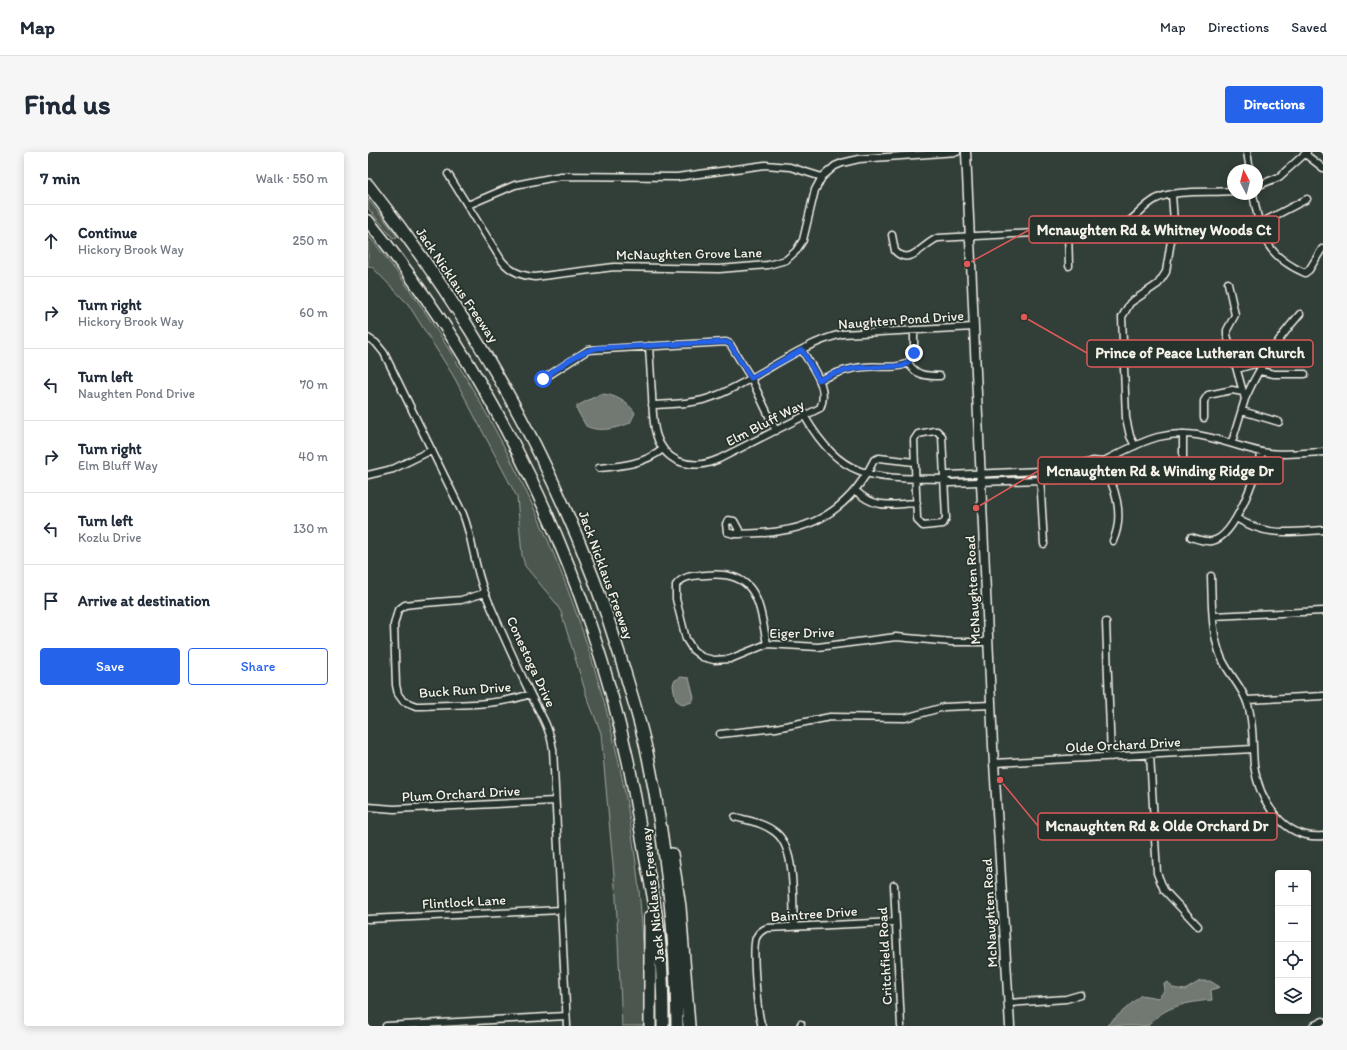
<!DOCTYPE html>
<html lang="en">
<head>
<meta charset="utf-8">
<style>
  body { margin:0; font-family:Itim,sans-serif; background:#f6f6f7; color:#1f2937 }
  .controls { position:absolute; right:12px; bottom:12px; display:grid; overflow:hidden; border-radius:4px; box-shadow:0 2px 10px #0003 }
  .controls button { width:36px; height:36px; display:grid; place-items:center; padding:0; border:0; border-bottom:1px solid #e0e1e3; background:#fff; color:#1f2937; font:20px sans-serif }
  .compass { position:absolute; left:859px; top:12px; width:36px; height:36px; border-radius:50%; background:#fff; box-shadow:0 2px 10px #0003; rotate:353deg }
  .stop { position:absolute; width:12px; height:12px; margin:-9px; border:3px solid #2563eb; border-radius:50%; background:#fff }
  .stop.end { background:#2563eb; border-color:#fff; box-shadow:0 1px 4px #0008 }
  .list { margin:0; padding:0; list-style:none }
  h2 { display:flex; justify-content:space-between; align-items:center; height:52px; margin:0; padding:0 16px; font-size:17px }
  h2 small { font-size:13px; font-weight:400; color:#747a83 }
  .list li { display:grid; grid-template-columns:26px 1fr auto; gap:12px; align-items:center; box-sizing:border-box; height:72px; padding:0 16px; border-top:1px solid #e0e1e3 }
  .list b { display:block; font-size:15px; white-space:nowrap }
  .list p { margin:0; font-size:13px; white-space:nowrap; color:#747a83 }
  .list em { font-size:13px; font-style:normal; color:#747a83 }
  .actions { display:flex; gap:8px; padding:12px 16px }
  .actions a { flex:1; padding:9px 0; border:1px solid #2563eb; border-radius:4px; text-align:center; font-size:14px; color:#2563eb }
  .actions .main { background:#2563eb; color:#fff }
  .icon { flex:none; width:22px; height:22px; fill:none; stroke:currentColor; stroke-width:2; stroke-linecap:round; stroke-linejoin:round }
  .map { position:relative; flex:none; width:955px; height:874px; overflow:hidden; border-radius:4px }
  header { display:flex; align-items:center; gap:24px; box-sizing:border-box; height:56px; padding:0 20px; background:#fff; border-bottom:1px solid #e0e1e3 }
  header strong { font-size:19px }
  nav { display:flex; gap:22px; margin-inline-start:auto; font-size:14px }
  .intro { display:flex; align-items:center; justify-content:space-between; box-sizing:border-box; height:96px; padding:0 24px }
  h1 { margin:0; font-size:28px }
  .button { padding:10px 18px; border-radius:4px; background:#2563eb; color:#fff; font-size:14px; font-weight:700 }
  main { display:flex; gap:24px; padding:0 24px }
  aside { flex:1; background:#fff; border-radius:4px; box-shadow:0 2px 10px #0003 }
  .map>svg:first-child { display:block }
  .green { fill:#4c564f; stroke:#a0a49c }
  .water { fill:#727972; stroke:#a6a9a1 }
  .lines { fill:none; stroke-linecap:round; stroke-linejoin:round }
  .minor-casing { stroke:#f4f1e8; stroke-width:9 }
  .tertiary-casing { stroke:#f4f1e8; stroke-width:11 }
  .motorway-casing { stroke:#f4f1e8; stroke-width:14 }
  .minor { stroke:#26332d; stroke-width:6 }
  .tertiary { stroke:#26332d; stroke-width:8 }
  .motorway { stroke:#26332d; stroke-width:11 }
  .route { stroke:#2563eb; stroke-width:5 }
  .labels { text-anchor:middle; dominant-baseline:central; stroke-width:3.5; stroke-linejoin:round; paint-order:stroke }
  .street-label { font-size:14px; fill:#f4f1e8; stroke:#26332d }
  .leader { fill:none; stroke:#de5a58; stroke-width:1.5 }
  .callout-dot { fill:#de5a58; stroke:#26332d; stroke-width:1.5 }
  .callout { fill:#26332d; stroke:#de5a58; stroke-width:1.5 }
  .callout-label { font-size:15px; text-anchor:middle; font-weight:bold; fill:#f4f1e8 }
</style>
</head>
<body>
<header>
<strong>Map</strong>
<nav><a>Map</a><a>Directions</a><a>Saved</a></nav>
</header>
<div class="intro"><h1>Find us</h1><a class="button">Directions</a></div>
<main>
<aside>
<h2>7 min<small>Walk · 550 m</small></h2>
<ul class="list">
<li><svg class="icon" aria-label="ahead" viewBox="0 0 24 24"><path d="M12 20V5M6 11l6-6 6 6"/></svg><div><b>Continue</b><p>Hickory Brook Way</p></div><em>250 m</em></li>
<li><svg class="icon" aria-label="right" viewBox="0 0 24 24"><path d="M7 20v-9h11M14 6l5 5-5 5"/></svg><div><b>Turn right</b><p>Hickory Brook Way</p></div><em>60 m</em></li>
<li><svg class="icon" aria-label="left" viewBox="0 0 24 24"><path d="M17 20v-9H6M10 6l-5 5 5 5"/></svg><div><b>Turn left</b><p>Naughten Pond Drive</p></div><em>70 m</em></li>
<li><svg class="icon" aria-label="right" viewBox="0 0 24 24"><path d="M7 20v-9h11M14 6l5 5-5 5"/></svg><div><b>Turn right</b><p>Elm Bluff Way</p></div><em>40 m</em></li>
<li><svg class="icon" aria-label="left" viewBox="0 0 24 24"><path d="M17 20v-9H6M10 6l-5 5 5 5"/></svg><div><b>Turn left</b><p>Kozlu Drive</p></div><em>130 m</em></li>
<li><svg class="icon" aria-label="arrive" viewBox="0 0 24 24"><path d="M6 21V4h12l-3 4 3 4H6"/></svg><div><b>Arrive at destination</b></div></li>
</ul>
<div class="actions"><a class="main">Save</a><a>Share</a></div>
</aside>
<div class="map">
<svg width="955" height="874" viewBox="0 0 955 874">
  <rect width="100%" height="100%" fill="#323e38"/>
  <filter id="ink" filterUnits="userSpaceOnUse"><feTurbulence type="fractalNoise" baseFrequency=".025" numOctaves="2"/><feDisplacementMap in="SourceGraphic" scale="8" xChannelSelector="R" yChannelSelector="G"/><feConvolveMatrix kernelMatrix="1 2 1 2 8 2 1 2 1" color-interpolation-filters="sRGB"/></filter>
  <g filter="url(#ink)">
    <path class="green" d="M0 47 27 81 29 85 27 86 24 85 0 56Z
      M0 83C43 135 79 192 112 250 219 440 282 655 276 874H254L248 745 233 581 219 545 193 460 187 450 157 414 154 403 149 345 86 225 40 152 4 115 0 114Z"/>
    <path class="water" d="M232 242C244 241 262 251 267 261L262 271C250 276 231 281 218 274L209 258V254Z
      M313 525 321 526 326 546 324 550 315 553 308 548 305 534 306 529Z
      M832 829H842L852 835 843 838 844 848C821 850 795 854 780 874H738L773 843 791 846 797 837 796 832 800 830 805 836 817 838Z"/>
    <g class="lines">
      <defs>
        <path id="minor" d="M879 0 882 18
          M937 2 955 16
          M80 22 134 109C142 119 154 124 167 125L246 115 351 117 400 113 418 108 428 99 435 88 447 38 454 25 467 14 474 11 491 7 589 0
          M889 34 911 25 939 0
          M885 42C893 82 896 103 937 121L941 118 954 97
          M100 53 147 33 193 24 309 25 397 13 422 15 454 25
          M891 72 939 47
          M700 79 701 114
          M524 83 527 99C543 115 555 91 570 86L744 77C767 71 770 57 788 47 808 37 842 41 865 39
          M860 131 867 163 859 178V183L877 247 864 290
          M0 186 8 191 16 201 95 362C105 387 106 415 117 441 131 474 146 508 162 541 171 560 182 575 185 597L199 874
          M281 194C282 210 283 226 284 243 285 267 284 297 310 309 325 315 337 313 351 307L452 256C462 236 444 216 434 198
          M755 197 798 195
          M540 211C549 224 557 224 572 224
          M869 217 897 209
          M892 219 906 222H937
          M175 227 220 198 358 190 362 192 383 226 408 279
          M451 228C466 222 480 216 496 215 511 213 526 218 540 211L546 201V178
          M877 247C891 215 909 188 932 162
          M284 253C306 252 327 252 347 244 391 227 428 193 474 182L606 175
          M874 259 911 270
          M437 265C475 330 507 326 575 327L580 323 697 318 725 309 734 310C752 301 771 290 790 285 831 275 856 292 894 300 914 304 935 301 955 300
          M836 266V249L840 243 864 238 875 240
          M566 279H569L574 284 578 366 575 372 555 374 550 369 549 366 546 288 550 282Z
          M767 294 762 284 758 266 754 165 762 151 790 132 798 120 806 70 804 43
          M734 310C747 335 757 362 745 389
          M815 311V282
          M231 316C254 314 276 312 295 297
          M0 323 25 317 64 298
          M672 324 676 392
          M575 327 581 331 672 328 701 326 732 316 734 310
          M488 339C508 358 523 352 549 351
          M868 366C899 385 920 380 955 378
          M373 382 366 369 360 368 358 372 359 380 366 382C382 381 397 382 412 379 456 373 487 347 506 308L511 306 546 310
          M823 385C829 387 836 390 844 389 868 385 888 321 894 300
          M843 424C844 451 843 480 853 505 860 522 875 535 880 553 886 572 884 593 886 613 891 648 915 688 955 684
          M117 441 93 448 45 452 37 453 30 458 26 473 28 533 30 542 35 549 48 554C85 552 126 555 162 542
          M845 464 955 459
          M738 470 743 605
          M399 492C391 451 390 418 338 423 326 424 316 423 308 433V447L318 487 325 498 334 505 346 508 362 507 399 492 450 495 528 485 584 490H620
          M879 548 955 544
          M352 582 408 576 462 565 537 566 576 555 623 553
          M782 603 789 721 796 738 830 774
          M626 611 885 597
          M0 655 26 657 187 649
          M367 665C381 669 396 671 407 680 429 696 424 749 426 774
          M526 733 533 874
          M0 767 193 758
          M641 851 698 847 712 843
          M18 874 198 864
          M394 874C389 863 384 796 388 786 390 781 394 778 399 776L527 770
          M432 874 433 872
          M945 874 955 869"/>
        <path id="tertiary" d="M598 0 625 594 642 874"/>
        <path id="motorway" d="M0 33C112 175 199 331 252 504 262 537 273 571 280 605 298 693 308 784 309 874
          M0 69C127 225 217 413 260 609 266 637 270 664 275 691 278 713 284 734 287 756 294 794 295 835 295 874
          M304 702 312 755 321 874
          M282 874V765"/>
      </defs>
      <use href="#minor" class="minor-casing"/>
      <use href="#tertiary" class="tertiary-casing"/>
      <use href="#motorway" class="motorway-casing"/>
      <use href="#minor" class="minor"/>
      <use href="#tertiary" class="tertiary"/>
      <use href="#motorway" class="motorway"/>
    </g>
  </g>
  <g class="lines" filter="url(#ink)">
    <path class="route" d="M175 227C192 215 209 200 230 196L358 190 362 192 383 226 434 198 451 228 464 222 487 216 535 214 544 207 546 201"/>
  </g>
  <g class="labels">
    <g class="street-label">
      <text transform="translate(321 102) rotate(-1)">McNaughten Grove Lane</text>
      <text transform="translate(89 133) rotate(56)">Jack Nicklaus Freeway</text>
      <text transform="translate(533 168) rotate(-4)">Naughten Pond Drive</text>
      <text transform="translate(397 271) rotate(-27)">Elm Bluff Way</text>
      <text transform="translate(238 423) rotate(70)">Jack Nicklaus Freeway</text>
      <text transform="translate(605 438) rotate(-93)">McNaughten Road</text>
      <text transform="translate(434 481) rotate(-1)">Eiger Drive</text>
      <text transform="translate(163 510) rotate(65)">Conestoga Drive</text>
      <text transform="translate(97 538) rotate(-4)">Buck Run Drive</text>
      <text transform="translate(755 593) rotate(-3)">Olde Orchard Drive</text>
      <text transform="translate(93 642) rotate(-3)">Plum Orchard Drive</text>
      <text transform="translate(285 743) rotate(-96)">Jack Nicklaus Freeway</text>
      <text transform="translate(96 750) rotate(-3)">Flintlock Lane</text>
      <text transform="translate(622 761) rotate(-93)">McNaughten Road</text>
      <text transform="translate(446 762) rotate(-4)">Baintree Drive</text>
      <text transform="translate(517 804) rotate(-93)">Critchfield Road</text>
    </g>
  </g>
  <path class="leader" d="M599 112L661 78M656 165L719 201M608 356L670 319M632 628L670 674"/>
  <g class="callout-dot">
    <circle cx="599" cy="112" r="4"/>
    <circle cx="656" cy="165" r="4"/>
    <circle cx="608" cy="356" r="4"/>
    <circle cx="632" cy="628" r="4"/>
  </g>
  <g class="callout">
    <rect x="661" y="64" width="250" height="27" rx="4"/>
    <rect x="719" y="188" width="226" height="27" rx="4"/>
    <rect x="670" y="305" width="245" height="27" rx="4"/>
    <rect x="670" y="661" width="239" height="27" rx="4"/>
  </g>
  <g class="callout-label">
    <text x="786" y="83">Mcnaughten Rd &amp; Whitney Woods Ct</text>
    <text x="832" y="206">Prince of Peace Lutheran Church</text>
    <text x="792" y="324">Mcnaughten Rd &amp; Winding Ridge Dr</text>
    <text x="789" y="679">Mcnaughten Rd &amp; Olde Orchard Dr</text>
  </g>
</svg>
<div class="controls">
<button>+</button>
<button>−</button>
<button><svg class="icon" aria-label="locate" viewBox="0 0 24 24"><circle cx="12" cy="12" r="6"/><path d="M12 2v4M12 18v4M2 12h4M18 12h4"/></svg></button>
<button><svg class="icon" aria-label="layers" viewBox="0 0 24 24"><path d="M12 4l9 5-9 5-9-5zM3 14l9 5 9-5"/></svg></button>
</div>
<svg class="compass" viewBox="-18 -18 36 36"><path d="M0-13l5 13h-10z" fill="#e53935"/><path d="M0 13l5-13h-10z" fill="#747a83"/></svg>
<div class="stop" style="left:175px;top:227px"></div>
<div class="stop end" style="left:546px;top:201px"></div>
</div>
</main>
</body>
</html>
